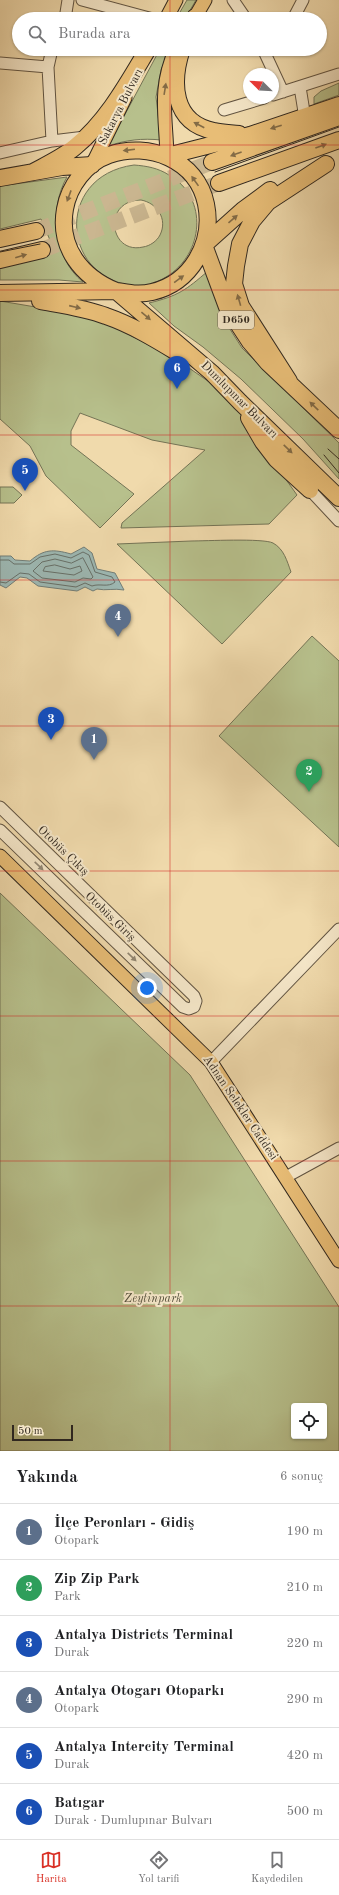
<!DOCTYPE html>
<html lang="tr">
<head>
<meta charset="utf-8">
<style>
  body { margin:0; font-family:"Old Standard TT",serif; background:#f6f6f6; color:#202124 }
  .controls { position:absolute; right:12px; bottom:12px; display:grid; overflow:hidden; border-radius:4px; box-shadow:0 1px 3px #0004 }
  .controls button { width:36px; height:36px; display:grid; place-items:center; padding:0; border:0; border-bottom:1px solid #e0e0e0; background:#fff; color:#202124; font:20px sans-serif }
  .compass { position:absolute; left:243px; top:68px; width:36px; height:36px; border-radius:50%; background:#fff; box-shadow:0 1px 3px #0004; rotate:294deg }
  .scale { position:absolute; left:12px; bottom:10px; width:61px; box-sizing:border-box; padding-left:4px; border:2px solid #31281f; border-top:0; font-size:11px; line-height:14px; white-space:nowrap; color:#31281f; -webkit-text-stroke:3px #f5e7c9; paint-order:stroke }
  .you { position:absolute; left:147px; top:988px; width:14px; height:14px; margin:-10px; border:3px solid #fff; border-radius:50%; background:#1a73e8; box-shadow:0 0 0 6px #1a73e833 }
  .badge { display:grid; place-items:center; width:26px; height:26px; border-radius:50%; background:#d93025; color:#fff; font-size:13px; font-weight:700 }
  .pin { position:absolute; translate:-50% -33px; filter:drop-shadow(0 1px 2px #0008) }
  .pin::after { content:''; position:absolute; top:21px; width:14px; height:12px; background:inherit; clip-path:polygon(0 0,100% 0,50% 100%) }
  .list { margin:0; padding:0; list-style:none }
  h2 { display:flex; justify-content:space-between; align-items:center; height:52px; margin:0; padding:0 16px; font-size:17px }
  h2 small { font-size:13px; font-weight:400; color:#757577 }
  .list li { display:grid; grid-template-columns:26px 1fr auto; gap:12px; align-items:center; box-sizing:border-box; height:56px; padding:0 16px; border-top:1px solid #e0e0e0 }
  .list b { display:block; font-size:15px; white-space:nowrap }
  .list p { margin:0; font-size:13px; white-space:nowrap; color:#757577 }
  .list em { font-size:13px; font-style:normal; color:#757577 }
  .icon { flex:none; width:22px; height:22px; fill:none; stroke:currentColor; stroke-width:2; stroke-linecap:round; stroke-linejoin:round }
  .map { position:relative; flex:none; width:339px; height:1451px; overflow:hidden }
  .search { position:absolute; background:#fff; box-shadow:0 1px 3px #0004; left:12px; right:12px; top:12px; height:44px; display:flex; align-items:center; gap:10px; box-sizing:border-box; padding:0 14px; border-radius:22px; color:#757577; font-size:15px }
  .sheet { height:388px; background:#fff }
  nav { display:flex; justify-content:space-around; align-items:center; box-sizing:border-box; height:56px; border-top:1px solid #e0e0e0; background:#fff; font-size:11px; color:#757577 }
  nav a { display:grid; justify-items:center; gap:2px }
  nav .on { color:#d93025 }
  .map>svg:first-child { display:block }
  .green { fill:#b7c08c; stroke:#747456; fill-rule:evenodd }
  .water { fill:#9db8b3; stroke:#727e78 }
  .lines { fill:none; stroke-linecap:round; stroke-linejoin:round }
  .shore { stroke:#677069; stroke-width:1 }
  .highway-tunnel { stroke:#cab690; stroke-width:16; stroke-dasharray:16 8; stroke-linecap:butt }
  .minor-casing { stroke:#615442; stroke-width:13 }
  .major-casing { stroke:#31281f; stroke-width:15 }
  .highway-casing { stroke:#31281f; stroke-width:18 }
  .minor { stroke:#f5e7c9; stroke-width:11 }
  .major { stroke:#e8bd76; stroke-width:13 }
  .highway { stroke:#e8bd76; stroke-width:16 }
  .tram { stroke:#31281f; stroke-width:1 }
  .oneway { fill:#836b46 }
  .oneway2 { fill:#938874 }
  .grid { fill:none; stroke:#d62828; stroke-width:1; stroke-opacity:0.55 }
  .labels { text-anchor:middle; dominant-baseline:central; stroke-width:4; stroke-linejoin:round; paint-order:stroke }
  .shield { fill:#f5e7c9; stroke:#6c6152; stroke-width:1 }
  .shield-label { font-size:11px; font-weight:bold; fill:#31281f }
  .street-label { font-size:12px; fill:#31281f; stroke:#f5e7c9 }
  .park-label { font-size:12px; font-style:italic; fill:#524e3a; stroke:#f5e7c9 }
</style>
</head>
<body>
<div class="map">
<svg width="339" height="1451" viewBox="0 0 339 1451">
  <rect width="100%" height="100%" fill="#f0daac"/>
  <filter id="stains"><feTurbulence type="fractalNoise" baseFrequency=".005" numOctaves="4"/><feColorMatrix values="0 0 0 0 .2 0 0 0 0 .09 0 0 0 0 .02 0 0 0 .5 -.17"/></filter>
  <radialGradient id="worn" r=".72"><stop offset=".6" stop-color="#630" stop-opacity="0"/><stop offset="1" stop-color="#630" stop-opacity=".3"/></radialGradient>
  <path class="green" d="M187 0H196L185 19H176Z
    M160 49H170L161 70 156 97 161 140C142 138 126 140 108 146Z
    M339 83V95L314 104V97L321 91Z
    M134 165C147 166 158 168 169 175 209 198 204 254 166 277 159 281 149 286 141 286 61 285 52 176 134 165ZM141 200C157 203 168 219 160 235 157 241 150 246 143 247 109 255 102 200 141 200Z
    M67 177C49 208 53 258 83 282L59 280H0V268L55 252 41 219 0 229V186Z
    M208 271 215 297 226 323 242 348 339 443V479L303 439 241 379 203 347 174 326 149 303C178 296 186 290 208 271Z
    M0 301 77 314 111 325 179 361 238 402 247 425 297 495 269 524 121 528 122 523 205 450 152 440 80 413 71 431V445L134 494 100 528 46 476 30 446 0 419Z
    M0 487H13L22 495 14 503H0Z
    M191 541C205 541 263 538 273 543 284 549 287 561 291 572L222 644 117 544Z
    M312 636 339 661V847L219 736Z
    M0 893 190 1075 339 1307V1451H0ZM294 1406H324V1436H294Z"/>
  <path class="water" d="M84 547 92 553 97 569 115 573 124 590C114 588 106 591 97 589L93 591 85 587 77 591 38 586 27 578 20 577 6 588 0 585V556H11L15 560 30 561C44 549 53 549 71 554Z"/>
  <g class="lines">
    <path class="shore" d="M83 558 93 577 91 579 83 578 75 582 42 578 33 571 42 562 55 559 71 563Z
      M0 560H9L14 564H30L40 557 55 554 71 558 83 552 89 555 95 572 112 577 115 582C108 588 100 583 92 586L85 583 76 587 40 582 29 574 20 573 6 583 0 582
      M55 565 70 569 80 566 82 571 74 575 43 571 45 567Z"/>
    <path class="highway-tunnel" d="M36 231 212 162
      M42 250 219 183"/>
    <defs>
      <path id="minor" d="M82 0 153 19
        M233 0 246 19
        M65 19 68 0
        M293 19 303 0
        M263 49 283 92
        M0 63 48 67
        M300 87 305 118
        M273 95 339 74
        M224 110 264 98
        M52 141 48 67 52 49
        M0 153 52 141 85 137
        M310 490 339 521
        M0 807 194 996 196 1001 194 1007 189 1009 183 1007 0 830
        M211 1062 339 929
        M286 1177 339 1148"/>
      <path id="major" d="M166 19 176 0
        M194 19 205 0
        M167 156C166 116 158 88 176 49
        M92 165 125 98
        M0 856 211 1062 339 1261"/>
      <path id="highway" d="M194 19 195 17
        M182 49C171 82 172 123 214 131 222 133 231 133 239 134
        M167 156 250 135 339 105
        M212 162 339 117
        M33 172C48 164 63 157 75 147 107 121 127 84 148 49
        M0 178 62 167 92 165
        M219 183 339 140
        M0 239 36 231
        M204 245 227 307 250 342 268 363 339 430
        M204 245 243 210 270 190
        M0 260 42 250
        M0 293 116 291C128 293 140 295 152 292 191 283 214 243 206 204 197 160 149 141 109 155 86 163 69 186 65 209 58 248 82 277 116 291L212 373 240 402 339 498
        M40 301C62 305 85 308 106 316 132 325 155 339 178 353
        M289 381 241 306 234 284 236 266 240 244 252 221 268 202 326 164
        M249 418 263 442 276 459 310 490"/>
    </defs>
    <use href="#minor" class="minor-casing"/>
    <use href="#major" class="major-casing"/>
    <use href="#highway" class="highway-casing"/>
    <use href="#minor" class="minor"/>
    <use href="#major" class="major"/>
    <use href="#highway" class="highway"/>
    <path class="tram" d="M215 172 339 127
      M0 252 40 244
      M328 449 339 459
      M324 455 339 473"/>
  </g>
  <defs><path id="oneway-solid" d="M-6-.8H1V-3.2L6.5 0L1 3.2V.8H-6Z"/></defs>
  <g class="oneway">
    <use href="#oneway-solid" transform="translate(165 89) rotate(-81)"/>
    <use href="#oneway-solid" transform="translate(199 125) rotate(-152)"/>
    <use href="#oneway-solid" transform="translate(276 127) rotate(163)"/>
    <use href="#oneway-solid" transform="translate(321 146) rotate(-20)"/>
    <use href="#oneway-solid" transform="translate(129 150) rotate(173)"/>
    <use href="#oneway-solid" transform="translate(236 154) rotate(160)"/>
    <use href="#oneway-solid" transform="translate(195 181) rotate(-125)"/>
    <use href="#oneway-solid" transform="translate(69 196) rotate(110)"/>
    <use href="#oneway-solid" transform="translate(233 219) rotate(-41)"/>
    <use href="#oneway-solid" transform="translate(21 256) rotate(-16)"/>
    <use href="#oneway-solid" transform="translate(179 279) rotate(-36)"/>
    <use href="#oneway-solid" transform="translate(239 300) rotate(-106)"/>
    <use href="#oneway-solid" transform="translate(75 307) rotate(13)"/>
    <use href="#oneway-solid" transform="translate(146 316) rotate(40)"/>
    <use href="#oneway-solid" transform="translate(314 406) rotate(-136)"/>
    <use href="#oneway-solid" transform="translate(288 449) rotate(44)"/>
  </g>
  <g class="oneway2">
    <use href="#oneway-solid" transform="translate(39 866) rotate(44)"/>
    <use href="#oneway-solid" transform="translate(132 957) rotate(44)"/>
  </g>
  <path class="grid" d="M170 0V19M170 49V1451M0 145H339M0 290H339M0 435H339M0 580H339M0 726H339M0 871H339M0 1016H339M0 1161H339M0 1306H339"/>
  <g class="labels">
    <rect class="shield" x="218" y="311" width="36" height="18" rx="3"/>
    <g class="shield-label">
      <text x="236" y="320">D650</text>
    </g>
    <g class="street-label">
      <text transform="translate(121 107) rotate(-63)">Sakarya Bulvarı</text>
      <text transform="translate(239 400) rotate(45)">Dumlupınar Bulvarı</text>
      <text transform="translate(63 851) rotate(44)">Otobüs Çıkış</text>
      <text transform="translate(110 917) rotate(44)">Otobüs Giriş</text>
      <text transform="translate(240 1108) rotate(56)">Adnan Selekler Caddesi</text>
    </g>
    <g class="park-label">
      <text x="153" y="1299">Zeytinpark</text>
    </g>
  </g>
  <rect width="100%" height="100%" filter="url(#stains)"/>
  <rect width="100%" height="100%" fill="url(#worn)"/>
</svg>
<div class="controls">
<button><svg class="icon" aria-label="locate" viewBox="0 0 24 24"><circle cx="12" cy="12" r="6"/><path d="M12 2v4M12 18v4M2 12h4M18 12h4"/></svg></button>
</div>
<svg class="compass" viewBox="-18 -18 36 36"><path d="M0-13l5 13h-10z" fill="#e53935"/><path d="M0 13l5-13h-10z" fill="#757577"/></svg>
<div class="scale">50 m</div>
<div class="you"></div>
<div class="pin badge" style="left:94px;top:760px;background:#5c6f8a">1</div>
<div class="pin badge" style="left:309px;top:792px;background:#2e9e5b">2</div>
<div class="pin badge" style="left:51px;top:740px;background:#1a4fb4">3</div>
<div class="pin badge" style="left:118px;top:637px;background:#5c6f8a">4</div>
<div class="pin badge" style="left:25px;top:491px;background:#1a4fb4">5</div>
<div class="pin badge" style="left:177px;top:389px;background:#1a4fb4">6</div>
<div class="search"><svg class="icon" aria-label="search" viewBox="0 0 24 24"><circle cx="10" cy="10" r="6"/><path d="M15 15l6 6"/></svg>Burada ara</div>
</div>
<section class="sheet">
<h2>Yakında<small>6 sonuç</small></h2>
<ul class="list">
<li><span class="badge" style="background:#5c6f8a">1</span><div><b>İlçe Peronları - Gidiş</b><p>Otopark</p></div><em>190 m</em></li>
<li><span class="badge" style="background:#2e9e5b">2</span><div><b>Zip Zip Park</b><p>Park</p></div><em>210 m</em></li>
<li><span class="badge" style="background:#1a4fb4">3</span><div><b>Antalya Districts Terminal</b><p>Durak</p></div><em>220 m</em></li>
<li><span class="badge" style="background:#5c6f8a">4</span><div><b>Antalya Otogarı Otoparkı</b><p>Otopark</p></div><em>290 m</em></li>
<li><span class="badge" style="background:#1a4fb4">5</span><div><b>Antalya Intercity Terminal</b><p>Durak</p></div><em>420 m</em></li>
<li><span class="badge" style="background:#1a4fb4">6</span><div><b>Batıgar</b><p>Durak · Dumlupınar Bulvarı</p></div><em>500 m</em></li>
</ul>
</section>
<nav>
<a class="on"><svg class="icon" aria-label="map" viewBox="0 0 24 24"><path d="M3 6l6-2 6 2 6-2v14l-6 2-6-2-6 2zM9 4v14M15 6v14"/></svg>Harita</a>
<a><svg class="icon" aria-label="directions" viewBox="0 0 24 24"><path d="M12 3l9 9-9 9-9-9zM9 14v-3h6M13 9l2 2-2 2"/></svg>Yol tarifi</a>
<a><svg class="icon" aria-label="saved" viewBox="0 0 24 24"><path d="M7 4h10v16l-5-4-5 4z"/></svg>Kaydedilen</a>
</nav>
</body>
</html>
